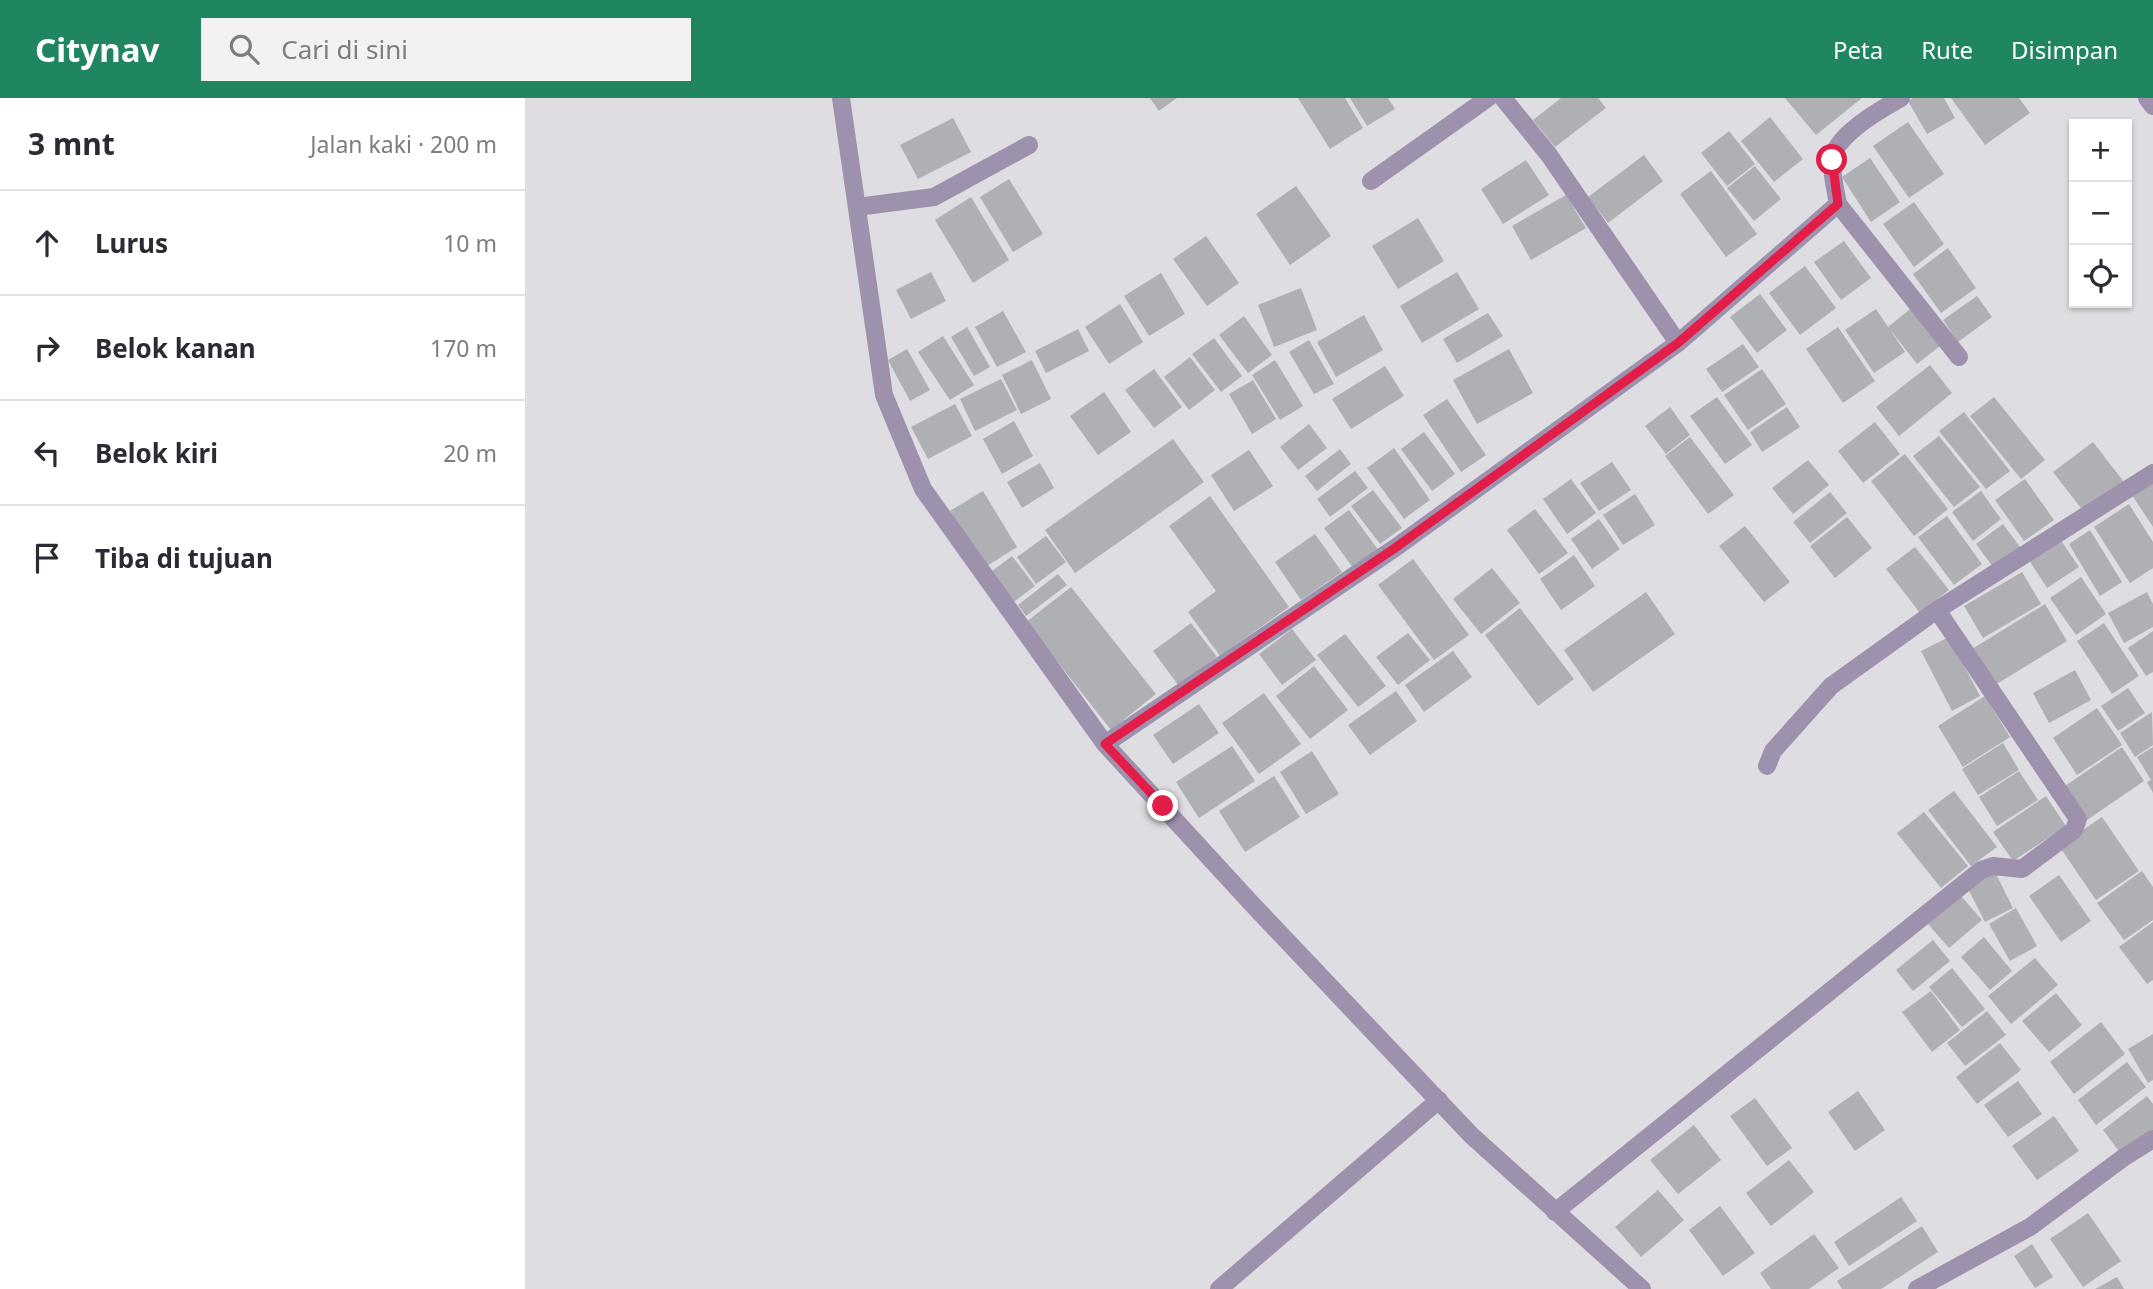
<!DOCTYPE html>
<html lang="id">
<head>
<meta charset="utf-8">
<style>
  body { margin:0; font-family:"Noto Sans",sans-serif; background:#f2f2f3; color:#2b2b33 }
  .controls { position:absolute; right:21px; top:21px; display:grid; overflow:hidden; border-radius:0px; box-shadow:0 2px 5px #0004 }
  .controls button { width:63px; height:63px; display:grid; place-items:center; padding:0; border:0; border-bottom:2px solid #e1e1e2; background:#fff; color:#2b2b33; font:35px sans-serif }
  .stop { position:absolute; width:21px; height:21px; margin:-16px; border:5px solid #e11d48; border-radius:50%; background:#fff }
  .stop.end { background:#e11d48; border-color:#fff; box-shadow:0 2px 7px #0008 }
  .list { margin:0; padding:0; list-style:none }
  h2 { display:flex; justify-content:space-between; align-items:center; height:91px; margin:0; padding:0 28px; font-size:30px }
  h2 small { font-size:23px; font-weight:400; color:#7c7c81 }
  .list li { display:grid; grid-template-columns:46px 1fr auto; gap:21px; align-items:center; box-sizing:border-box; height:105px; padding:0 28px; border-top:2px solid #e1e1e2 }
  .list b { display:block; font-size:26px; white-space:nowrap }
  .list em { font-size:23px; font-style:normal; color:#7c7c81 }
  .icon { flex:none; width:38px; height:38px; fill:none; stroke:currentColor; stroke-width:2; stroke-linecap:round; stroke-linejoin:round }
  .map { position:relative; flex:none; width:1628px; height:1191px; overflow:hidden }
  header { display:flex; align-items:center; gap:42px; box-sizing:border-box; height:98px; padding:0 35px; background:#1f8660; color:#fff }
  header strong { font-size:33px }
  nav { display:flex; gap:38px; margin-inline-start:auto; font-size:24px }
  .search { width:490px; height:63px; background:#f2f2f3; display:flex; align-items:center; gap:18px; box-sizing:border-box; padding:0 24px; border-radius:0px; color:#7c7c81; font-size:26px }
  main { display:flex }
  aside { flex:1; background:#fff }
  .map>svg:first-child { display:block }
  .building { fill:#aeb0b3 }
  .lines { fill:none; stroke-linecap:round; stroke-linejoin:round }
  .minor { stroke:#9e91ad; stroke-width:18 }
  .route { stroke:#e11d48; stroke-width:9 }
</style>
</head>
<body>
<header>
<strong>Citynav</strong>
<div class="search"><svg class="icon" aria-label="search" viewBox="0 0 24 24"><circle cx="10" cy="10" r="6"/><path d="M15 15l6 6"/></svg>Cari di sini</div>
<nav><a>Peta</a><a>Rute</a><a>Disimpan</a></nav>
</header>
<main>
<aside>
<h2>3 mnt<small>Jalan kaki · 200 m</small></h2>
<ul class="list">
<li><svg class="icon" aria-label="ahead" viewBox="0 0 24 24"><path d="M12 20V5M6 11l6-6 6 6"/></svg><div><b>Lurus</b></div><em>10 m</em></li>
<li><svg class="icon" aria-label="right" viewBox="0 0 24 24"><path d="M7 20v-9h11M14 6l5 5-5 5"/></svg><div><b>Belok kanan</b></div><em>170 m</em></li>
<li><svg class="icon" aria-label="left" viewBox="0 0 24 24"><path d="M17 20v-9H6M10 6l-5 5 5 5"/></svg><div><b>Belok kiri</b></div><em>20 m</em></li>
<li><svg class="icon" aria-label="arrive" viewBox="0 0 24 24"><path d="M6 21V4h12l-3 4 3 4H6"/></svg><div><b>Tiba di tujuan</b></div></li>
</ul>
</aside>
<div class="map">
<svg width="1628" height="1191" viewBox="0 0 1628 1191">
  <rect width="100%" height="100%" fill="#dedee2"/>
  <path class="building" d="M625 0H652L634 13Z
    M773 0H820L838 30 805 51Z
    M825 0H863L870 11 842 28Z
    M1036 0H1073L1081 10 1030 49 1008 22Z
    M1260 0H1337L1291 37Z
    M1388 0H1419L1430 20 1402 36 1383 3Z
    M1426 0H1494L1505 15 1460 47Z
    M1245 19 1278 61 1249 84 1216 43Z
    M428 20 446 54 393 81 375 47Z
    M1383 24 1419 76 1384 100 1348 48Z
    M1204 33 1230 66 1202 88 1176 55Z
    M1119 57 1138 83 1083 125 1063 99Z
    M1345 60 1375 104 1346 124 1317 79Z
    M1001 62 1024 97 978 126 956 91Z
    M1230 68 1256 101 1229 123 1202 90Z
    M1186 73 1232 136 1201 159 1155 96Z
    M484 81 518 136 488 154 455 99Z
    M771 88 806 138 765 167 731 116Z
    M1041 97 1061 130 1006 162 987 128Z
    M446 99 484 162 448 185 410 122Z
    M1389 104 1419 146 1389 169 1358 126Z
    M893 120 919 163 873 191 847 148Z
    M681 138 714 185 682 208 648 161Z
    M1319 143 1346 180 1316 202 1289 164Z
    M1423 150 1451 190 1416 215 1388 176Z
    M1280 168 1311 210 1275 237 1244 195Z
    M406 174 421 203 386 221 371 192Z
    M932 174 954 211 897 245 875 208Z
    M636 175 660 216 624 238 599 198Z
    M776 190 792 232 749 249 733 207Z
    M1235 196 1262 232 1232 255 1205 219Z
    M1452 198 1467 219 1433 244 1418 222Z
    M595 206 618 244 584 266 560 229Z
    M1389 208 1419 245 1392 266 1363 229Z
    M1351 211 1380 254 1349 275 1320 232Z
    M478 213 501 254 472 269 450 229Z
    M963 215 978 238 932 265 918 241Z
    M839 217 858 252 811 279 792 244Z
    M719 218 747 257 723 275 694 237Z
    M442 229 465 269 449 278 426 239Z
    M1313 229 1350 283 1318 305 1281 251Z
    M553 231 564 253 521 275 510 253Z
    M418 238 449 287 425 302 393 254Z
    M689 240 717 278 696 294 667 256Z
    M784 242 809 286 789 296 764 254Z
    M1218 246 1234 269 1197 294 1181 271Z
    M382 251 405 292 385 303 363 262Z
    M984 251 1008 295 952 326 928 282Z
    M665 259 690 292 664 312 639 279Z
    M507 262 526 301 496 316 477 277Z
    M750 262 778 308 755 322 727 277Z
    M1405 267 1427 295 1374 338 1351 309Z
    M860 268 879 298 826 331 807 301Z
    M629 271 657 309 629 330 600 292Z
    M1237 271 1261 306 1223 332 1199 297Z
    M476 281 492 312 450 333 435 301Z
    M728 282 751 321 727 336 704 296Z
    M579 294 606 334 573 357 545 318Z
    M1192 299 1227 347 1200 366 1165 318Z
    M1469 299 1520 362 1496 381 1445 318Z
    M922 301 961 357 936 374 898 317Z
    M430 306 447 338 403 361 386 329Z
    M1145 309 1165 337 1141 356 1120 328Z
    M1262 309 1275 329 1237 354 1225 334Z
    M1439 314 1485 373 1461 391 1414 333Z
    M489 323 508 358 477 376 458 341Z
    M1350 324 1375 356 1338 385 1313 353Z
    M784 326 802 350 773 372 755 349Z
    M899 334 930 376 907 393 876 351Z
    M1414 338 1455 389 1429 409 1388 358Z
    M1165 339 1209 397 1183 416 1140 358Z
    M648 341 679 384 550 475 520 432Z
    M1568 344 1599 384 1559 414 1528 374Z
    M869 350 905 402 879 421 842 370Z
    M815 351 826 366 792 393 780 378Z
    M724 352 748 388 709 413 686 377Z
    M1380 356 1423 411 1389 438 1346 383Z
    M1283 362 1304 387 1268 416 1247 390Z
    M1087 364 1106 392 1074 413 1055 385Z
    M515 365 529 390 497 410 482 384Z
    M830 373 843 390 805 419 792 401Z
    M1628 375V429L1603 391Z
    M1046 381 1071 415 1042 436 1018 401Z
    M1500 381 1529 422 1499 443 1470 402Z
    M848 392 877 430 855 446 826 408Z
    M458 393 492 449 459 470 425 413Z
    M1456 393 1476 421 1448 443 1427 414Z
    M1305 394 1322 415 1285 445 1268 424Z
    M1110 396 1130 427 1098 447 1078 417Z
    M685 398 764 509 695 558 663 514 691 493 644 428Z
    M1604 406 1628 444V470L1605 485 1569 429Z
    M1010 411 1043 455 1014 476 982 432Z
    M824 412 854 453 829 471 799 430Z
    M1422 418 1457 466 1429 487 1393 439Z
    M1322 419 1347 450 1310 480 1285 448Z
    M1074 421 1095 451 1067 471 1046 441Z
    M1478 426 1495 449 1468 469 1451 446Z
    M1220 428 1265 484 1239 504 1194 448Z
    M1565 432 1597 484 1575 498 1544 446Z
    M790 436 817 474 776 502 750 464Z
    M521 438 541 464 511 486 492 459Z
    M1533 438 1554 469 1522 490 1502 459Z
    M1390 449 1424 492 1395 515 1361 471Z
    M1049 457 1070 488 1036 512 1015 481Z
    M487 458 510 488 486 506 463 476Z
    M888 461 944 537 909 562 853 487Z
    M967 470 995 505 956 536 928 501Z
    M1497 474 1516 506 1458 540 1439 508Z
    M533 476 542 487 501 518 493 507Z
    M1556 479 1581 516 1551 537 1525 500Z
    M546 489 631 596 586 632 501 524Z
    M1121 494 1150 536 1068 594 1039 552Z
    M1622 494 1628 506V529L1599 545 1583 515Z
    M1520 506 1542 543 1470 587 1447 551Z
    M995 510 1049 581 1013 608 960 537Z
    M666 525 692 559 654 588 628 553Z
    M1579 525 1614 578 1587 596 1552 543Z
    M767 531 791 562 757 587 734 556Z
    M1628 533V574L1621 578 1603 550Z
    M883 535 905 562 873 587 851 559Z
    M820 536 861 588 833 609 792 557Z
    M1424 539 1455 598 1427 613 1396 553Z
    M928 553 947 579 899 614 880 587Z
    M789 568 823 612 785 641 751 598Z
    M1550 572 1566 602 1524 625 1508 595Z
    M1603 590 1620 615 1593 633 1576 608Z
    M871 593 892 623 845 657 823 627Z
    M739 595 776 646 734 676 697 625Z
    M1460 598 1485 639 1438 669 1413 628Z
    M674 606 694 635 648 666 628 637Z
    M1572 610 1597 647 1552 677 1528 640Z
    M1627 614 1628 647 1610 659 1595 635Z
    M1478 645 1494 672 1453 697 1437 671Z
    M707 648 730 683 674 720 651 684Z
    M1597 649 1619 683 1562 722 1540 688Z
    M1628 649V695L1622 684 1626 682 1612 659Z
    M787 653 814 696 781 716 755 674Z
    M1494 673 1513 702 1472 728 1454 699Z
    M749 678 775 719 720 754 694 713Z
    M1429 693 1472 749 1446 768 1403 712Z
    M1521 698 1541 728 1488 763 1468 734Z
    M1399 714 1443 768 1416 790 1372 735Z
    M1577 719 1614 773 1571 802 1534 748Z
    M1469 772 1488 810 1460 824 1441 787Z
    M1617 773 1628 789V822L1599 842 1572 805Z
    M1534 777 1566 823 1536 844 1504 798Z
    M1436 798 1457 822 1424 850 1403 826Z
    M1491 810 1512 848 1485 863 1464 826Z
    M1628 824V882L1622 886 1594 849Z
    M1459 839 1487 873 1465 892 1436 859Z
    M1408 842 1425 863 1388 893 1371 872Z
    M1510 860 1533 887 1486 926 1463 898Z
    M1427 870 1460 911 1437 929 1404 889Z
    M1406 893 1435 932 1407 954 1377 914Z
    M1531 895 1557 927 1524 954 1497 923Z
    M1462 913 1481 937 1440 968 1422 945Z
    M1576 924 1600 956 1549 996 1525 964Z
    M1628 936V982L1623 985 1603 951Z
    M1475 945 1496 972 1452 1006 1431 979Z
    M1602 964 1621 989 1571 1027 1553 1002Z
    M1493 983 1517 1016 1483 1039 1459 1007Z
    M1333 993 1360 1032 1330 1053 1303 1014Z
    M1622 998 1628 1006V1032L1596 1056 1578 1032Z
    M1230 1000 1267 1050 1242 1068 1205 1018Z
    M1529 1018 1554 1053 1512 1082 1487 1048Z
    M1169 1027 1196 1062 1153 1096 1125 1062Z
    M1264 1062 1289 1094 1246 1128 1221 1095Z
    M1133 1092 1159 1122 1116 1159 1090 1129Z
    M1376 1099 1392 1123 1324 1168 1309 1144Z
    M1195 1108 1230 1155 1198 1178 1164 1132Z
    M1563 1115 1596 1163 1558 1189 1525 1141Z
    M1397 1128 1413 1154 1356 1191H1317L1312 1183Z
    M1289 1136 1314 1170 1284 1191H1246L1235 1175Z
    M1507 1146 1528 1179 1510 1190 1489 1158Z
    M1592 1179 1599 1191H1570Z"/>
  <g class="lines">
    <path class="minor" d="M316 0 359 297 398 391 580 646 727 806 946 1037 1117 1191
      M978 0 1024 57 1153 245
      M1622 0 1628 8
      M846 83 963 0
      M1313 106 1434 259
      M332 109 409 99 504 47
      M580 646 870 450 1153 245 1313 106C1311 94 1306 74 1307 62 1310 37 1355 12 1376 0
      M1242 668 1248 653 1306 588 1412 512 1628 375
      M1030 1114 1456 772 1468 768 1497 771 1549 732 1553 721 1412 512
      M694 1191 914 1002
      M1392 1191 1505 1129 1598 1060 1628 1041"/>
  </g>
  <g class="lines">
    <path class="route" d="M638 708 580 646 870 450 1153 245 1313 106 1307 62"/>
  </g>
</svg>
<div class="controls">
<button>+</button>
<button>−</button>
<button><svg class="icon" aria-label="locate" viewBox="0 0 24 24"><circle cx="12" cy="12" r="6"/><path d="M12 2v4M12 18v4M2 12h4M18 12h4"/></svg></button>
</div>
<div class="stop" style="left:1307px;top:62px"></div>
<div class="stop end" style="left:638px;top:708px"></div>
</div>
</main>
</body>
</html>
